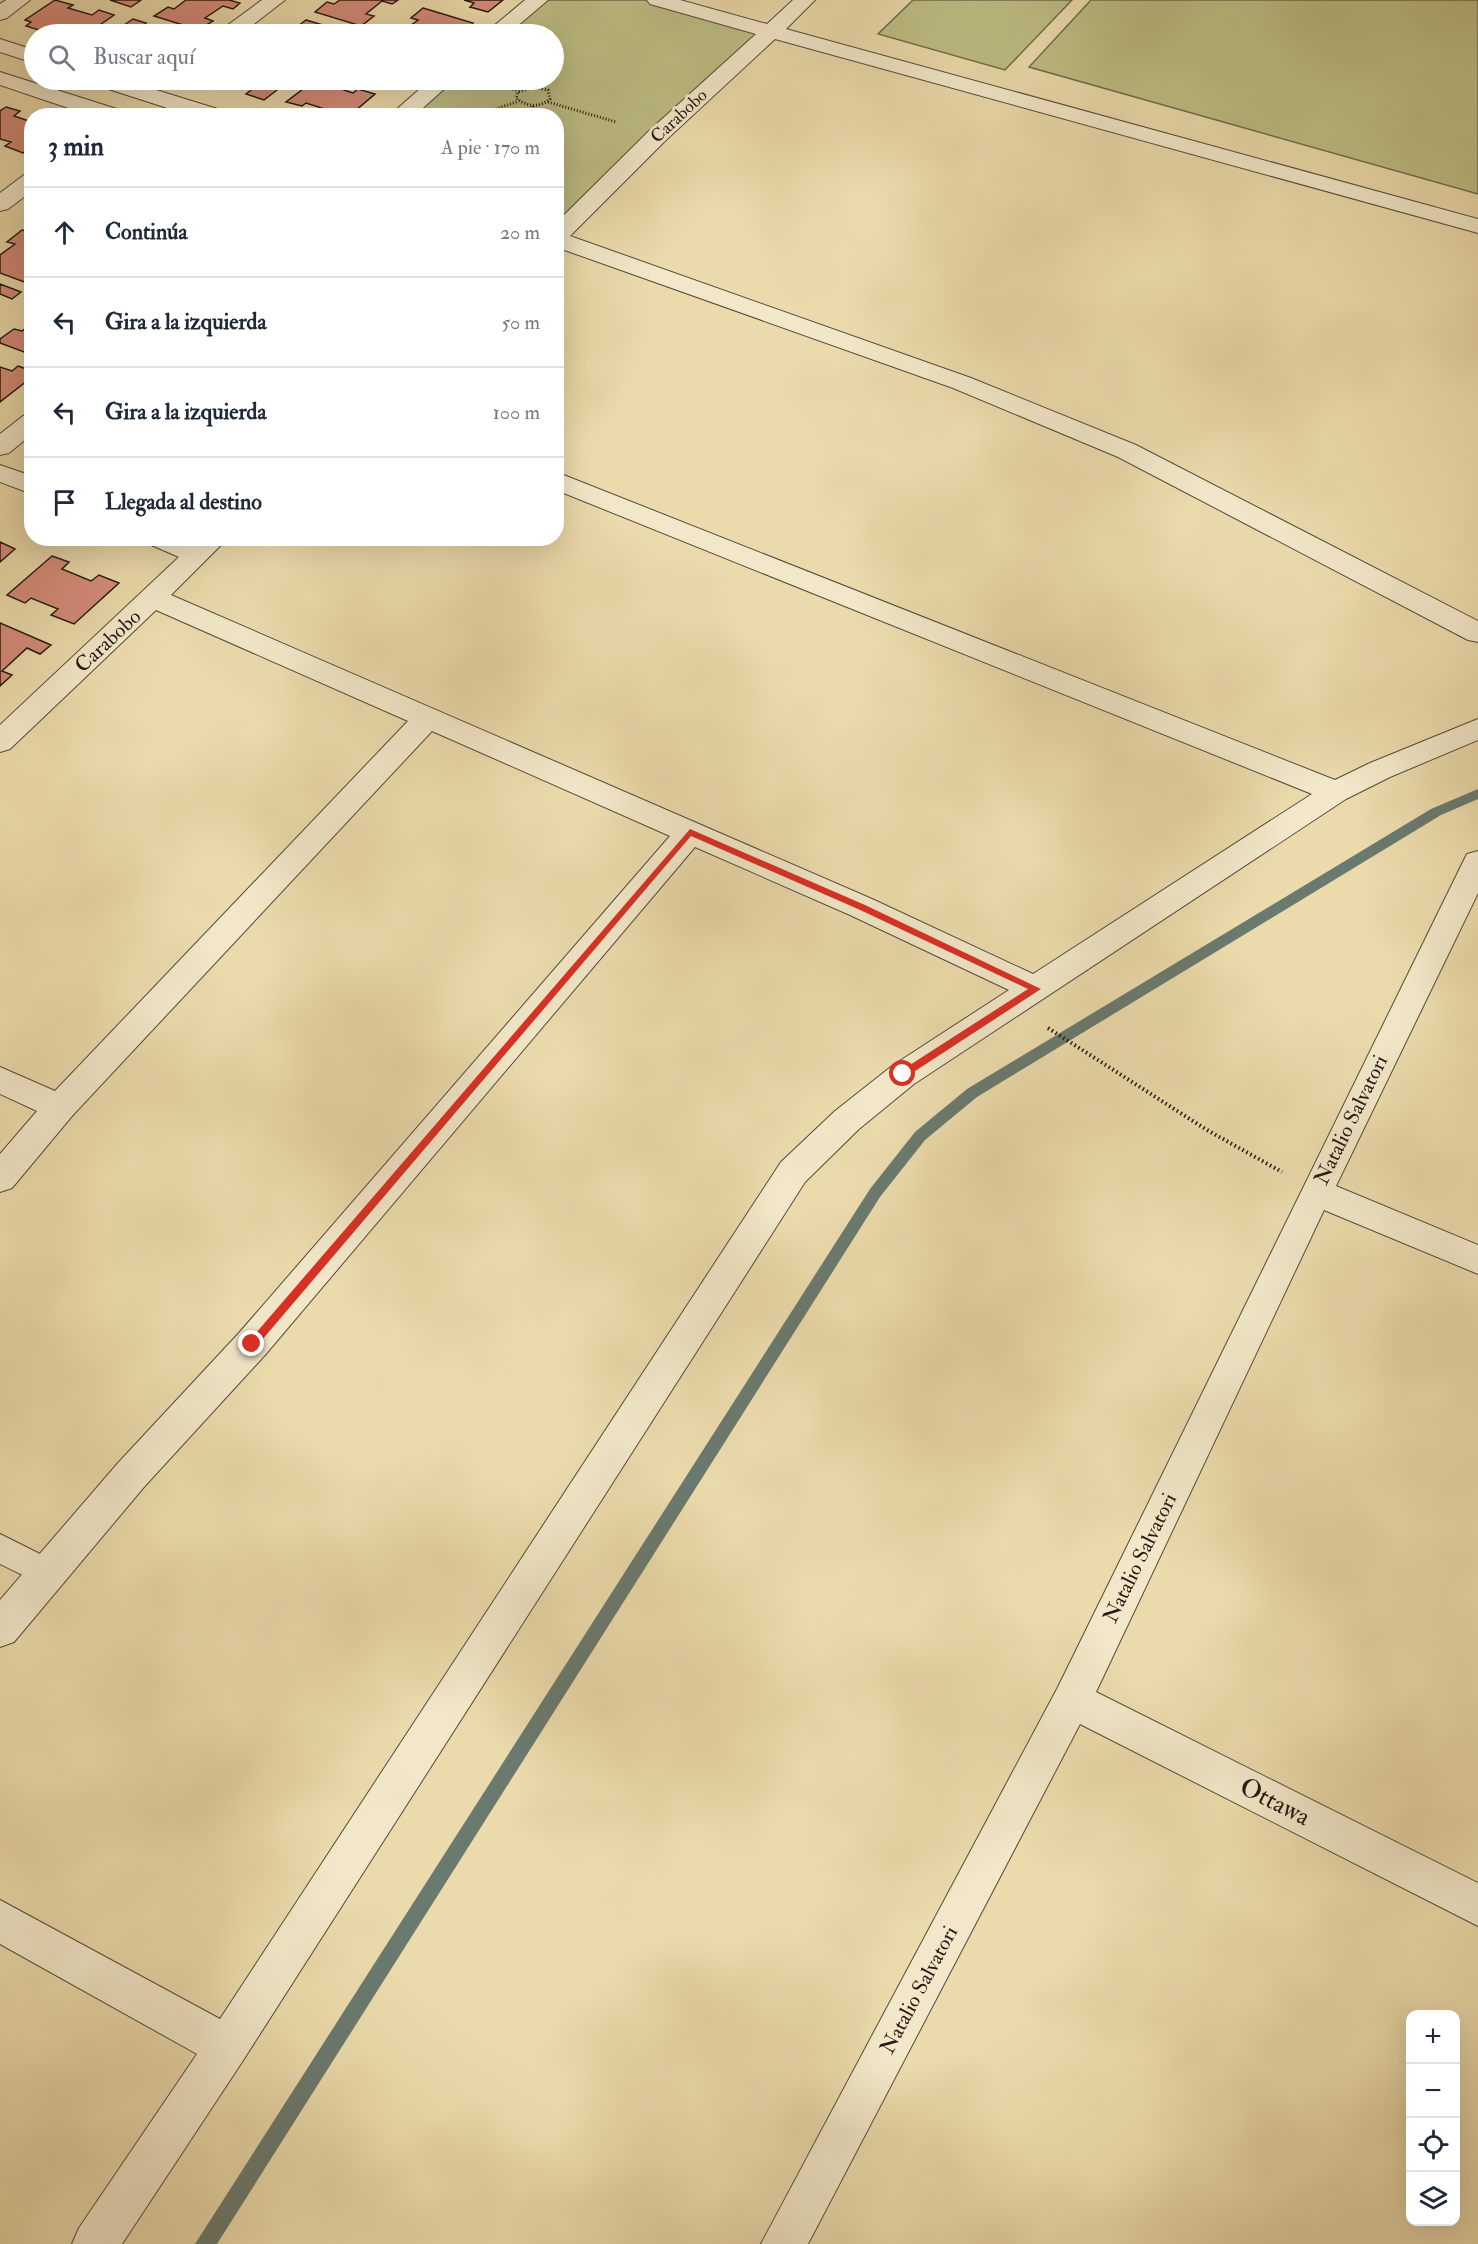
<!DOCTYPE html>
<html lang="es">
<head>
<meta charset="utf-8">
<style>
  body { margin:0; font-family:"IM FELL Double Pica",serif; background:#f6f6f7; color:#1f2937 }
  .controls { position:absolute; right:18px; bottom:18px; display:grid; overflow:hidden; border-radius:12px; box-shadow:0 6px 24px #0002 }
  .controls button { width:54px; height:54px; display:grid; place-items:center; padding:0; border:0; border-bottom:2px solid #e0e1e3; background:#fff; color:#1f2937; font:30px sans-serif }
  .stop { position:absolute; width:18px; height:18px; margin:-14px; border:4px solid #d93025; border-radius:50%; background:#fff }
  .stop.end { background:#d93025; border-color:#fff; box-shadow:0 2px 6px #0008 }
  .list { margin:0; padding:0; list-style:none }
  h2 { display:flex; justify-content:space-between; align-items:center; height:78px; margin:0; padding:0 24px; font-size:26px }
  h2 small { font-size:20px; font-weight:400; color:#747a83 }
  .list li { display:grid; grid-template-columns:39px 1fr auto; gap:18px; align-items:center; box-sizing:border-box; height:90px; padding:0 24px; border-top:2px solid #e0e1e3 }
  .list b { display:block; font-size:22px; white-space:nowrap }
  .list em { font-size:20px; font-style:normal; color:#747a83 }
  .icon { flex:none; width:33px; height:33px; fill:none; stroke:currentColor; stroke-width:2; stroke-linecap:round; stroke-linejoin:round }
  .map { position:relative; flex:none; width:1478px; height:2244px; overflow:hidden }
  .search { position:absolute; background:#fff; box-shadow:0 6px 24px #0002; left:24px; top:24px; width:540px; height:66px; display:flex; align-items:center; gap:15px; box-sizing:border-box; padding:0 21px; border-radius:33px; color:#747a83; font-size:22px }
  .panel { position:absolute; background:#fff; box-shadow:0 6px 24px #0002; left:24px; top:108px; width:540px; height:438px; border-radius:24px }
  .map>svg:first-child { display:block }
  .green { fill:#bdbe85; stroke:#706c4c; stroke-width:1.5 }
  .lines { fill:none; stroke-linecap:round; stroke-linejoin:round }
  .stream { fill:#6a7a6f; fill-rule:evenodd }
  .building { fill:#d58c7a; stroke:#241913; stroke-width:1.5 }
  .service-casing { stroke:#564a39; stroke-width:2 }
  .minor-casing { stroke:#564a39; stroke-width:2 }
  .path-far1 { stroke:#241913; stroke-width:3; stroke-dasharray:1 2; stroke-linecap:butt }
  .path { stroke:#241913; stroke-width:4; stroke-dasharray:1.5 3; stroke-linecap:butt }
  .service { fill:#f2e8c9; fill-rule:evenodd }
  .minor { fill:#f2e8c9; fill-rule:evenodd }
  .route { fill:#d93025 }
  .labels { text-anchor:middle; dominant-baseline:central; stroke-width:6; stroke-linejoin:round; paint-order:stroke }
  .far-street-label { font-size:18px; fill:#241913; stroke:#f2e8c9 }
  .street-label { font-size:21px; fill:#241913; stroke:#f2e8c9 }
  .near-street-label { font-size:26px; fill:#241913; stroke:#f2e8c9 }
</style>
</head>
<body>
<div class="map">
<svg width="1478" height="2244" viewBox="0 0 1478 2244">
  <rect width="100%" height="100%" fill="#ebdbac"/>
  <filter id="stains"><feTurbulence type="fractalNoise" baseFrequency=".00333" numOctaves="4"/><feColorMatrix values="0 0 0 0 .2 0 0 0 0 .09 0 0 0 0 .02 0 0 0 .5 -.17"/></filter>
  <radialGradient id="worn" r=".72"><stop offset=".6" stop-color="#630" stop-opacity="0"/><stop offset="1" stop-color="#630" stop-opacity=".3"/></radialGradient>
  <path class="green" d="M538 0H657L771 33 557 224 556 116H400L443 80H554V34H496Z
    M913 0H1072L1005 70 878 34Z
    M1091 0H1478V194L1029 67Z"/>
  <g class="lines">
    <path class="stream" d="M1478 789V799L1441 815 977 1097 925 1140 880 1197 217 2244H195L870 1189 915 1132 967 1089 1431 809Z"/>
  </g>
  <path class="building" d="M55 0 73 5 68 8 92 15 99 10 114 15 87 34H62L65 32 48 27 42 31 26 26 31 22 25 20Z
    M110 0H141L131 7Z
    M186 0H229L240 3 233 9 223 6 205 18 213 21 199 30 154 16 168 7 174 9Z
    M340 0H398L392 4 382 1 366 14 374 16 361 26 315 12 327 2 334 4Z
    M464 0H503L488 12 470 7 474 3Z
    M423 8 473 23 467 29 456 25 444 34H390L401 26 407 28 418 20 411 18Z
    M133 19 146 23 141 27 165 34 170 31 181 34H111Z
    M306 20 353 34H297L301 32 294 29Z
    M215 80H290L264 100 246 94 251 90 233 84 227 89 210 83Z
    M315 80H333L328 85 353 93 358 89 375 94 349 116H327L323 114 328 110 306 103 302 106 286 102Z
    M361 80H400L389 88Z
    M6 107 20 111 14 116 32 122V146L23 153 5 146 11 142 0 139V111Z
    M22 230 32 233V280L27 283 0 273V255L15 244 7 242Z
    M0 284 21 292 12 299 0 294Z
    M32 323V355L0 343V339L14 329 22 331Z
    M18 366 32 371V377L0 402V367L12 371Z
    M0 542 15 549 0 562Z
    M52 556 69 562 62 569 91 581 99 575 119 583 74 624 51 615 58 609 31 598 25 603 7 595Z
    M0 623 51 645 40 654 27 648 2 671 12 675 0 686Z"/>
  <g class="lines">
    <defs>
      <path id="service" d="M0 1534 58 1563 63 1573 58 1583 47 1587 0 1564Z"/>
      <path id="minor" d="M6 0H30L7 18 0 20V4Z
        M262 0H285L241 34H218L221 30Z
        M525 0H548L508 34H486L489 30Z
        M647 0H680L767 24 793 0H815L786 29 1478 219V233L775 39 666 140 570 236 971 378 1136 445 1478 621V642L1468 640 1118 457 953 388 556 247V223L650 130 756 34 650 4Z
        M0 39 34 50V63L0 52Z
        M0 72 123 111 126 116H92L0 85Z
        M93 80H124L224 111 227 116H192L96 85Z
        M430 80H454L414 116H389Z
        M32 173V191L8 209 0 211V193L24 175Z
        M32 413V434L9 453 0 455V434L23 416Z
        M0 465 32 476V494L0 482Z
        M556 472 1335 780 1370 763 1478 719V740L1390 777 1346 799 914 1084 859 1129 805 1182 242 2062 122 2244H72L79 2228 197 2054 0 1944V1900L220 2019 781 1162 835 1111 892 1066 1009 990 850 915 695 847 265 1355 144 1487 14 1642 0 1647V1600L118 1463 239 1333 670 836 432 731 72 1116 12 1188 0 1192V1154L37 1111 0 1094V1067L55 1091 408 721 156 610 10 749 0 752V725L179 557 149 544 145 538H184L194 543 199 538H228L171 595 872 899 1033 974 1312 794 556 490Z
        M1478 851V893L1336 1186 1478 1245V1274L1324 1210 1096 1692 1478 1883V1926L1080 1724 808 2244H761L1058 1687 1463 862 1467 854Z"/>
    </defs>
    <use href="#service" class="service-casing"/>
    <use href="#minor" class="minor-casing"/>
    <path class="path-far1" d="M484 80 519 91
      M533 87 548 90 550 99C539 108 527 107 516 98L518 92Z
      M548 102 616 122
      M533 106V116
      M476 116 519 101"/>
    <path class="path" d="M1048 1028 1207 1130 1282 1172"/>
    <use href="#service" class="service"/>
    <use href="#minor" class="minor"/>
  </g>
  <path class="route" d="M690 829 865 905 1041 989 906 1077H899V1072L1028 989 858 909 691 836 256 1347H249V1341Z"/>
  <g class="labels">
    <g class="far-street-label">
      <text transform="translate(679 116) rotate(-43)">Carabobo</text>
    </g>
    <g class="street-label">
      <text transform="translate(108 641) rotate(-43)">Carabobo</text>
      <text transform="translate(1351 1120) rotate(-64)">Natalio Salvatori</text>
      <text transform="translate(1140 1558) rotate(-64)">Natalio Salvatori</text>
      <text transform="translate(919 1990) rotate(-62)">Natalio Salvatori</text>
    </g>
    <g class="near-street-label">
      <text transform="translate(1275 1802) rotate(27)">Ottawa</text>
    </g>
  </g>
  <rect width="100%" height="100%" filter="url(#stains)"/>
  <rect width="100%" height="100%" fill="url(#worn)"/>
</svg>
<div class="controls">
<button>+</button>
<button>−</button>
<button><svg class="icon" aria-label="locate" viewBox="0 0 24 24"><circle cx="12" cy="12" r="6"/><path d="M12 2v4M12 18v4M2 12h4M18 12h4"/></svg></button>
<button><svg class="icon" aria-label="layers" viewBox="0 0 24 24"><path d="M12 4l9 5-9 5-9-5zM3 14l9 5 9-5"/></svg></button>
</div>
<div class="stop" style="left:903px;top:1074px"></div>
<div class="stop end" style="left:252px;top:1344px"></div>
<div class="search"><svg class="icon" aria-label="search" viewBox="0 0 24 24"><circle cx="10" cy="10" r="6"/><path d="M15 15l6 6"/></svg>Buscar aquí</div>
<section class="panel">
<h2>3 min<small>A pie · 170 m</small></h2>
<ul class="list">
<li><svg class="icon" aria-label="ahead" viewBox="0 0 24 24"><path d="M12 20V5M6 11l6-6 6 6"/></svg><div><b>Continúa</b></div><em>20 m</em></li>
<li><svg class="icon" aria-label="left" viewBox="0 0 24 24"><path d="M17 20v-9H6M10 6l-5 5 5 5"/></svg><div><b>Gira a la izquierda</b></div><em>50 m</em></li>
<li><svg class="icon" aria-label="left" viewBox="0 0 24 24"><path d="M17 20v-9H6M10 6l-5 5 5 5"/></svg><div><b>Gira a la izquierda</b></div><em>100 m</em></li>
<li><svg class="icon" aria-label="arrive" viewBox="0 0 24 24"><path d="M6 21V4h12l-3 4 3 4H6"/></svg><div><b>Llegada al destino</b></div></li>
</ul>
</section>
</div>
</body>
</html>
